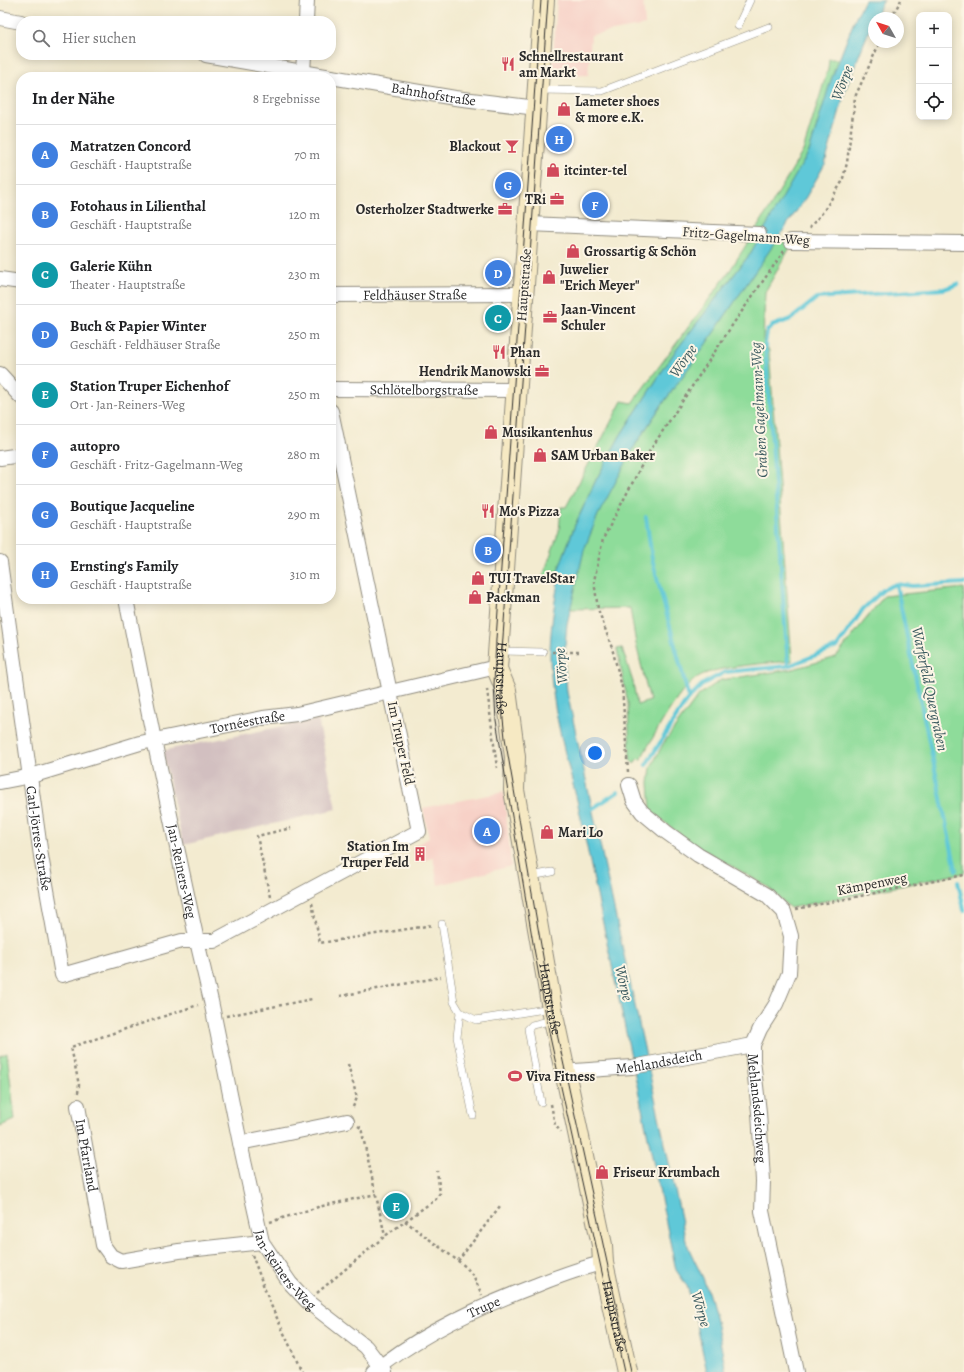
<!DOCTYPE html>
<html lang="de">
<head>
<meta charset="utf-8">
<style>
  body { margin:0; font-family:Alegreya,serif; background:#f2f2f2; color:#202124 }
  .controls { position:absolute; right:12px; top:12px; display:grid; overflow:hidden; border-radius:8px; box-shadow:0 2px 10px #0003 }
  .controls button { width:36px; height:36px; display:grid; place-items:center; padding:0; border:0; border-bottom:1px solid #e0e0e0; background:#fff; color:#202124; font:20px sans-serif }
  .compass { position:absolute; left:868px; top:12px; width:36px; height:36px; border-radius:50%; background:#fff; box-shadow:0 2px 10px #0003; rotate:309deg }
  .you { position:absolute; left:595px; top:753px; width:14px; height:14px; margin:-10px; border:3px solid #fff; border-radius:50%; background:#1a73e8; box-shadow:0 0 0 6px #1a73e833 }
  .badge { display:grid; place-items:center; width:26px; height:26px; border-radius:50%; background:#d1495b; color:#fff; font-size:13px; font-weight:700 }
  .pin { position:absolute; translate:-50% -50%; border:2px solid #fff; box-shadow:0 1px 4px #0006 }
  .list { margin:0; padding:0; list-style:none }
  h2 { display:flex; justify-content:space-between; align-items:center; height:52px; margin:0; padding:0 16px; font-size:17px }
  h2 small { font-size:13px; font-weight:400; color:#757577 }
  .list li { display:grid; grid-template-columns:26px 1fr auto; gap:12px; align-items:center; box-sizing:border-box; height:60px; padding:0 16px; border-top:1px solid #e0e0e0 }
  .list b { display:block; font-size:15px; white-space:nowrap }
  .list p { margin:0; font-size:13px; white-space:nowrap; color:#757577 }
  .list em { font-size:13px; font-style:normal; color:#757577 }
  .icon { flex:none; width:22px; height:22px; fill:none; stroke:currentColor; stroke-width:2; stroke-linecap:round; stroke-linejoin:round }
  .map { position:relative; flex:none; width:964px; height:1372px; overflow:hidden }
  .search { position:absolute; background:#fff; box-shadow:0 2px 10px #0003; left:16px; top:16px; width:320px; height:44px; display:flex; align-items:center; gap:10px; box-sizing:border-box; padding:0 14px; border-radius:16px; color:#757577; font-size:15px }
  .panel { position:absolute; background:#fff; box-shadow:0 2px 10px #0003; left:16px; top:72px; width:320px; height:532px; border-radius:16px }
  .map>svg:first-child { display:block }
  .built { fill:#f7d1c7 }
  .industrial { fill:#d2bfc0 }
  .green { fill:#8edc9a; stroke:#5c8462 }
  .water { fill:#5ec8d8; stroke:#447a82 }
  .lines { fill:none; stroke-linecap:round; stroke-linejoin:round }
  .stream { stroke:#5ec8d8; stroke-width:4 }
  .lane-casing { stroke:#8f8b7e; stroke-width:8 }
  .street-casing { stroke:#8f8b7e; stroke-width:16 }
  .secondary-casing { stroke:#8f8b7e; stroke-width:22 }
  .path { stroke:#8f8b7e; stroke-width:2.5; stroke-dasharray:3 3; stroke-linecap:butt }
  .lane { stroke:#fff; stroke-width:7 }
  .street { stroke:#fff; stroke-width:14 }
  .secondary { stroke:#f6e9c3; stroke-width:20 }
  .tram { stroke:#2b2b2b; stroke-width:1 }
  .labels { text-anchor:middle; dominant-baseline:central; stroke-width:4; stroke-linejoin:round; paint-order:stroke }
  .poi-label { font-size:14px; font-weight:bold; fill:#2b2b2b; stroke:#fcf5e5; text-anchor:start }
  .street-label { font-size:14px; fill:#2b2b2b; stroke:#fcf5e5 }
  .water-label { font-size:15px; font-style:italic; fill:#3a5a5f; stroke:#fcf5e5 }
</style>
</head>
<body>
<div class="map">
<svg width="964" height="1372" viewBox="0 0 964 1372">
  <rect width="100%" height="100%" fill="#fcf5e5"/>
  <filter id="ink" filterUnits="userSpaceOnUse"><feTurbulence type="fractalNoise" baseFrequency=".025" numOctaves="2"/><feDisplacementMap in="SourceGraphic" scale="8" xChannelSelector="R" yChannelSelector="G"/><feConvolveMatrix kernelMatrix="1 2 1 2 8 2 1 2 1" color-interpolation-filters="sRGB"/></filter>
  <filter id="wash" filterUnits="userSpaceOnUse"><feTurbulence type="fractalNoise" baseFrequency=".012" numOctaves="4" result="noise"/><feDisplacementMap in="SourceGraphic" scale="16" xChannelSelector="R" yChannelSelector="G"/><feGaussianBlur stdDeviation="0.9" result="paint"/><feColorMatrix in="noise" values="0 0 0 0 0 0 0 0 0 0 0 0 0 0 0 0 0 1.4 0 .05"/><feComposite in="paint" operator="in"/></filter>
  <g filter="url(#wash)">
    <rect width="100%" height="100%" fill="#f3ebd0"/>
    <path class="built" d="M557 0H643L645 25 591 35 588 75 552 76Z
      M504 792 511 866 438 885 433 858 416 863 412 847 429 838 423 808Z"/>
    <path class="industrial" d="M318 719 336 809 183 845 163 753 166 750Z"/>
    <path class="green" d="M829 59H838L809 152 791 186 750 254 674 353 620 436 596 480 575 525 556 576 558 582 542 579 559 531 561 507H566L622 401 632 403 727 275 767 212 803 151 828 69Z
      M776 240 792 244 765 292 763 340 769 351 792 661C770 663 715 666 698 677 676 692 654 737 640 760L638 758 634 764 630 760 628 703 617 649 622 648 633 682 637 705 650 701 636 644 630 608 570 609C574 589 577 569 584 550 609 474 659 409 705 345 729 310 753 275 776 240Z
      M964 588V873L790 908 768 887 687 840 651 811 649 783 651 767 663 744 699 695 721 680 793 669 836 657 884 596Z
      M7 1053 15 1120 0 1126V1056Z"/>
    <path class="water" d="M865 0H884L874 18 846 88 825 164 806 197 706 344 661 406 637 442 598 515 584 550 567 624 564 656 567 692 686 1241C691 1255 697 1265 703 1278 715 1308 720 1341 726 1372H707L692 1302 687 1286 676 1270 577 800C565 753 551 705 550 656 550 631 554 607 558 582L556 576 575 525 596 480 620 436 674 353 750 254 809 152 831 80 855 19Z"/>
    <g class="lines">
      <path class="stream" d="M646 517 652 559 689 698
        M896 584 956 870
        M788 666 765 344 767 331 772 326 791 319 817 298 944 289 958 284
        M646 765 687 700 703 684 725 672 788 666 837 647 863 609 884 589 896 584 913 586 964 583
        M590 810 618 792
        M958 882 964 910"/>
    </g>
  </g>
  <g filter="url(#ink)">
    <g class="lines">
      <defs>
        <path id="lane" d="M738 26 750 0
          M539 90 602 91 769 27
          M500 651 543 652
          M531 876 552 872
          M442 924 454 1002 460 1012 476 1020 551 1008
          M460 1012 457 1037 473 1115
          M541 1102 528 1029 532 1025 553 1020"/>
        <g id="street">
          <path d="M0 18 21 22"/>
          <path d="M306 21 307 0"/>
          <path d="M206 55 331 77"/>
          <path d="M303 72 304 55"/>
          <path id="s1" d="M331 77 455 98 537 108"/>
          <path d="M529 224 759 234"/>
          <path d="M791 241 964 243"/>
          <path d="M0 279 21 282"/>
          <path id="s2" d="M331 295 523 294"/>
          <path d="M0 374 21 397"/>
          <path id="s3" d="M331 389 517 390"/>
          <path d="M0 458 21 455"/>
          <path id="s4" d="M0 562 41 856 62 975 182 941H214L419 831 331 411"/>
          <path id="s5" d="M126 599 154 740 197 941 211 1001 240 1143 262 1242 290 1283 308 1302 366 1347 385 1372"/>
          <path id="s6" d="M0 782 31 776 140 743 263 718 297 714 488 669H497"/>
          <path id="s7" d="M629 785 634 801 642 812 666 832 698 855 767 895 784 912 791 936 789 973 776 1004 760 1029 753 1045V1060L759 1112 763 1181 762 1211 796 1372"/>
          <path id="s8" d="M565 1074 575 1071 632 1067 753 1045"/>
          <path id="s9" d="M78 1106 103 1245 111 1256 121 1261 179 1251 262 1242"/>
          <path d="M240 1143 347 1121"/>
          <path id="s10" d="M374 1372C419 1334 479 1307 534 1286 557 1277 579 1268 603 1263"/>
        </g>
        <g id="secondary">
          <path id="s11" d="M544 0 497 669 506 690 515 757 514 790 554 1020 602 1245 603 1263 627 1372"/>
        </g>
      </defs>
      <use href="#lane" class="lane-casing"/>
      <use href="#street" class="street-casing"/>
      <use href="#secondary" class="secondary-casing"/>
      <path class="path" d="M891 18 901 0
        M809 228 823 212 842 182 847 163 855 97 880 42
        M552 652H579
        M487 689 497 768
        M628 772 622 687 612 648 598 609 594 581 603 539 647 455 733 324 784 251
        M270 897 257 836 291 828
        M312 903 320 943 433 925
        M796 909 964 875
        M340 996 441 977
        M226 1016 312 999
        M348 1064 357 1098 352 1109
        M78 1093 79 1085 71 1047 198 1005
        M551 1104 555 1125 561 1132
        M358 1126 361 1128 385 1236
        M405 1221 466 1267 474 1277 482 1295
        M270 1222 318 1207 376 1194
        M252 1255 270 1303 302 1372
        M458 1261 500 1206
        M317 1293 385 1236 436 1199 440 1193 437 1171"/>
      <use href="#lane" class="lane"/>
      <use href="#street" class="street"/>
      <use href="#secondary" class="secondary"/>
      <g class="tram">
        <path d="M541 0 496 639 494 685 496 720 533 943 550 1037 624 1372"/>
        <path id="s12" d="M548 0 502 651 501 699 505 738 554 1020 631 1372"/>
      </g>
    </g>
  </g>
  <defs>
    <symbol id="restaurant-bare" viewBox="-9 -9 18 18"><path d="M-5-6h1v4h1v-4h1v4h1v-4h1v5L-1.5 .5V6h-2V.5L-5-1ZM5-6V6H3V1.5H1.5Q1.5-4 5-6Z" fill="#d1495b" stroke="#fcf5e5" stroke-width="2.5" paint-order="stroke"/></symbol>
    <symbol id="shop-bare" viewBox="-9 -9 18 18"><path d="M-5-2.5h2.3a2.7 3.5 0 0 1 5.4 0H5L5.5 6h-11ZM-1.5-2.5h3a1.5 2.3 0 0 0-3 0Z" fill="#d1495b" stroke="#fcf5e5" stroke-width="2.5" paint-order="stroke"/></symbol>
    <symbol id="bar-bare" viewBox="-9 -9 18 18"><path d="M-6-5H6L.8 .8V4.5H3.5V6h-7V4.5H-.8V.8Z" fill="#d1495b" stroke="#fcf5e5" stroke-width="2.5" paint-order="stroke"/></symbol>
    <symbol id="office-bare" viewBox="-9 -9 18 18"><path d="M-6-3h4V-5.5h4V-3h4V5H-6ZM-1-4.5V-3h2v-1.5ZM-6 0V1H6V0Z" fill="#d1495b" stroke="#fcf5e5" stroke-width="2.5" paint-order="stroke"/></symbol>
    <symbol id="building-bare" viewBox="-9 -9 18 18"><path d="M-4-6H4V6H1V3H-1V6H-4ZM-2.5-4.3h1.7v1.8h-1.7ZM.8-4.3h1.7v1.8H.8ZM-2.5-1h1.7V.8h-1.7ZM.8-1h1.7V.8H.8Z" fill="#d1495b" stroke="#fcf5e5" stroke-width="2.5" paint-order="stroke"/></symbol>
    <symbol id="stadium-bare" viewBox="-9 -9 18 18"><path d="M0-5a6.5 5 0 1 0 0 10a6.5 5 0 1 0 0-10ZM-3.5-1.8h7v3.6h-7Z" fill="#d1495b" stroke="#fcf5e5" stroke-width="2.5" paint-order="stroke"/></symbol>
  </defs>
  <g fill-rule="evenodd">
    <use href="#restaurant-bare" x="498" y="54" width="20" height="20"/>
    <use href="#shop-bare" x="554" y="99" width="20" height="20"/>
    <use href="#bar-bare" x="502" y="136" width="20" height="20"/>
    <use href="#shop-bare" x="543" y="160" width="20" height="20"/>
    <use href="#office-bare" x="547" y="189" width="20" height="20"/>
    <use href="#office-bare" x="495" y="199" width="20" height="20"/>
    <use href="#shop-bare" x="563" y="241" width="20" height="20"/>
    <use href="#shop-bare" x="539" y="267" width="20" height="20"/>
    <use href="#office-bare" x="540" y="307" width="20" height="20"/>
    <use href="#restaurant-bare" x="489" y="342" width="20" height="20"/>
    <use href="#office-bare" x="532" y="361" width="20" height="20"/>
    <use href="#shop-bare" x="481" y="422" width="20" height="20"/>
    <use href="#shop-bare" x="530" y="445" width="20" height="20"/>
    <use href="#restaurant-bare" x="478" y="501" width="20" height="20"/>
    <use href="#shop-bare" x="468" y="568" width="20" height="20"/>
    <use href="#shop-bare" x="465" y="587" width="20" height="20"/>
    <use href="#shop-bare" x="537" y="822" width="20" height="20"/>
    <use href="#building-bare" x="410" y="844" width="20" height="20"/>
    <use href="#stadium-bare" x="505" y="1066" width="20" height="20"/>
    <use href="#shop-bare" x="592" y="1162" width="20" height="20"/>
  </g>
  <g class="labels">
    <g class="poi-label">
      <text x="519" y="56">Schnellrestaurant<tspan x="519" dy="16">am Markt</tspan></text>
      <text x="575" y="101">Lameter shoes<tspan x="575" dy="16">&amp; more e.K.</tspan></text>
      <text x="501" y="146" text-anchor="end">Blackout</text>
      <text x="564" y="170">itcinter-tel</text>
      <text x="546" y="199" text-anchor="end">TRi</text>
      <text x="494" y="209" text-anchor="end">Osterholzer Stadtwerke</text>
      <text x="584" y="251">Grossartig &amp; Schön</text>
      <text x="560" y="269">Juwelier<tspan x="560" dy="16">"Erich Meyer"</tspan></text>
      <text x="561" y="309">Jaan-Vincent<tspan x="561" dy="16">Schuler</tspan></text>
      <text x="510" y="352">Phan</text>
      <text x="531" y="371" text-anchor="end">Hendrik Manowski</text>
      <text x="502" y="432">Musikantenhus</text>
      <text x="551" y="455">SAM Urban Baker</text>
      <text x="499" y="511">Mo's Pizza</text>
      <text x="489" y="578">TUI TravelStar</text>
      <text x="486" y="597">Packman</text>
      <text x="558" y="832">Mari Lo</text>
      <text x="409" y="846" text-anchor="end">Station Im<tspan x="409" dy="16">Truper Feld</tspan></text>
      <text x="526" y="1076">Viva Fitness</text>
      <text x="613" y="1172">Friseur Krumbach</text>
    </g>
    <g class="street-label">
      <text stroke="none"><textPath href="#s1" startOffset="104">Bahnhofstraße</textPath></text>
      <text transform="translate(746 236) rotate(4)">Fritz-Gagelmann-Weg</text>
      <text transform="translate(524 285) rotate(-86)">Hauptstraße</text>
      <text stroke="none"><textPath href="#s2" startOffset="84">Feldhäuser Straße</textPath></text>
      <text stroke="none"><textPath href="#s3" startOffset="93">Schlötelborgstraße</textPath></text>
      <text stroke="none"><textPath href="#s12" startOffset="680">Hauptstraße</textPath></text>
      <text stroke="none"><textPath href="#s6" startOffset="255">Tornéestraße</textPath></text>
      <text transform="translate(401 743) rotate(78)">Im Truper Feld</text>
      <text stroke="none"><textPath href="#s4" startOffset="279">Carl-Jörres-Straße</textPath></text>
      <text stroke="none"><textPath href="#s5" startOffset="278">Jan-Reiners-Weg</textPath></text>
      <text transform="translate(872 884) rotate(-11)">Kämpenweg</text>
      <text stroke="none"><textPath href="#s11" startOffset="1006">Hauptstraße</textPath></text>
      <text stroke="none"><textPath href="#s8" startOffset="95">Mehlandsdeich</textPath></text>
      <text stroke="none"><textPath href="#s7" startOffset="411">Mehlandsdeichweg</textPath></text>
      <text stroke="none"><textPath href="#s9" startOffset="50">Im Pfarrland</textPath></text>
      <text stroke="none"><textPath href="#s5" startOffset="693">Jan-Reiners-Weg</textPath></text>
      <text stroke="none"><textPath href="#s10" startOffset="128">Trupe</textPath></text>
      <text stroke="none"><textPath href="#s11" startOffset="1330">Hauptstraße</textPath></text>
    </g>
    <g class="water-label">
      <text transform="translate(842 83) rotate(-69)">Wörpe</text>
      <text transform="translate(683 361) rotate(-55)">Wörpe</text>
      <text transform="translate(759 410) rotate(-93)">Graben Gagelmann-Weg</text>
      <text transform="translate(561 666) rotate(-95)">Wörpe</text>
      <text transform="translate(930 689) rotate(78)">Warferfeld Quergraben</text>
      <text transform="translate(624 983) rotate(77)">Wörpe</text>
      <text transform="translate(701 1309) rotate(74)">Wörpe</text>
    </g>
  </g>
</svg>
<div class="controls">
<button>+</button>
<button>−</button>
<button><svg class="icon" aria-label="locate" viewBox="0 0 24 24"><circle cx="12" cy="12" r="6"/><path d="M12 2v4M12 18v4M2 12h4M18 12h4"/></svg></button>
</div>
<svg class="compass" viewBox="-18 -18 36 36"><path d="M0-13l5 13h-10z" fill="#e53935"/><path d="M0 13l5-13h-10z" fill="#757577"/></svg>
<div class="you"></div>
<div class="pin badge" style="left:487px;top:831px;background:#3f7fe0">A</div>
<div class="pin badge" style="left:488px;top:550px;background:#3f7fe0">B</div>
<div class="pin badge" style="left:498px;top:318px;background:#0f9aa8">C</div>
<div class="pin badge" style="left:498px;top:273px;background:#3f7fe0">D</div>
<div class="pin badge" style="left:396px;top:1206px;background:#0f9aa8">E</div>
<div class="pin badge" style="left:595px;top:205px;background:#3f7fe0">F</div>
<div class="pin badge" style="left:508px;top:185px;background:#3f7fe0">G</div>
<div class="pin badge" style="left:559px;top:139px;background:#3f7fe0">H</div>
<div class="search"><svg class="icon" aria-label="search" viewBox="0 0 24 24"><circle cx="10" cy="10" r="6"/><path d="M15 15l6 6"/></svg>Hier suchen</div>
<section class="panel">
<h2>In der Nähe<small>8 Ergebnisse</small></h2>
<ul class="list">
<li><span class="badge" style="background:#3f7fe0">A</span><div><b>Matratzen Concord</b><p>Geschäft · Hauptstraße</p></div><em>70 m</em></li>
<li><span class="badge" style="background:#3f7fe0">B</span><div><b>Fotohaus in Lilienthal</b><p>Geschäft · Hauptstraße</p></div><em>120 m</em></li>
<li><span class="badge" style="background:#0f9aa8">C</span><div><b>Galerie Kühn</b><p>Theater · Hauptstraße</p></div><em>230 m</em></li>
<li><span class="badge" style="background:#3f7fe0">D</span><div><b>Buch &amp; Papier Winter</b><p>Geschäft · Feldhäuser Straße</p></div><em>250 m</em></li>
<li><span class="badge" style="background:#0f9aa8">E</span><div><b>Station Truper Eichenhof</b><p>Ort · Jan-Reiners-Weg</p></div><em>250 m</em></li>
<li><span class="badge" style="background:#3f7fe0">F</span><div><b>autopro</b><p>Geschäft · Fritz-Gagelmann-Weg</p></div><em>280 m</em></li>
<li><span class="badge" style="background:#3f7fe0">G</span><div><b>Boutique Jacqueline</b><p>Geschäft · Hauptstraße</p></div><em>290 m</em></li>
<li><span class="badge" style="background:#3f7fe0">H</span><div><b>Ernsting's Family</b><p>Geschäft · Hauptstraße</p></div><em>310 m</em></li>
</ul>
</section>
</div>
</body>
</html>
